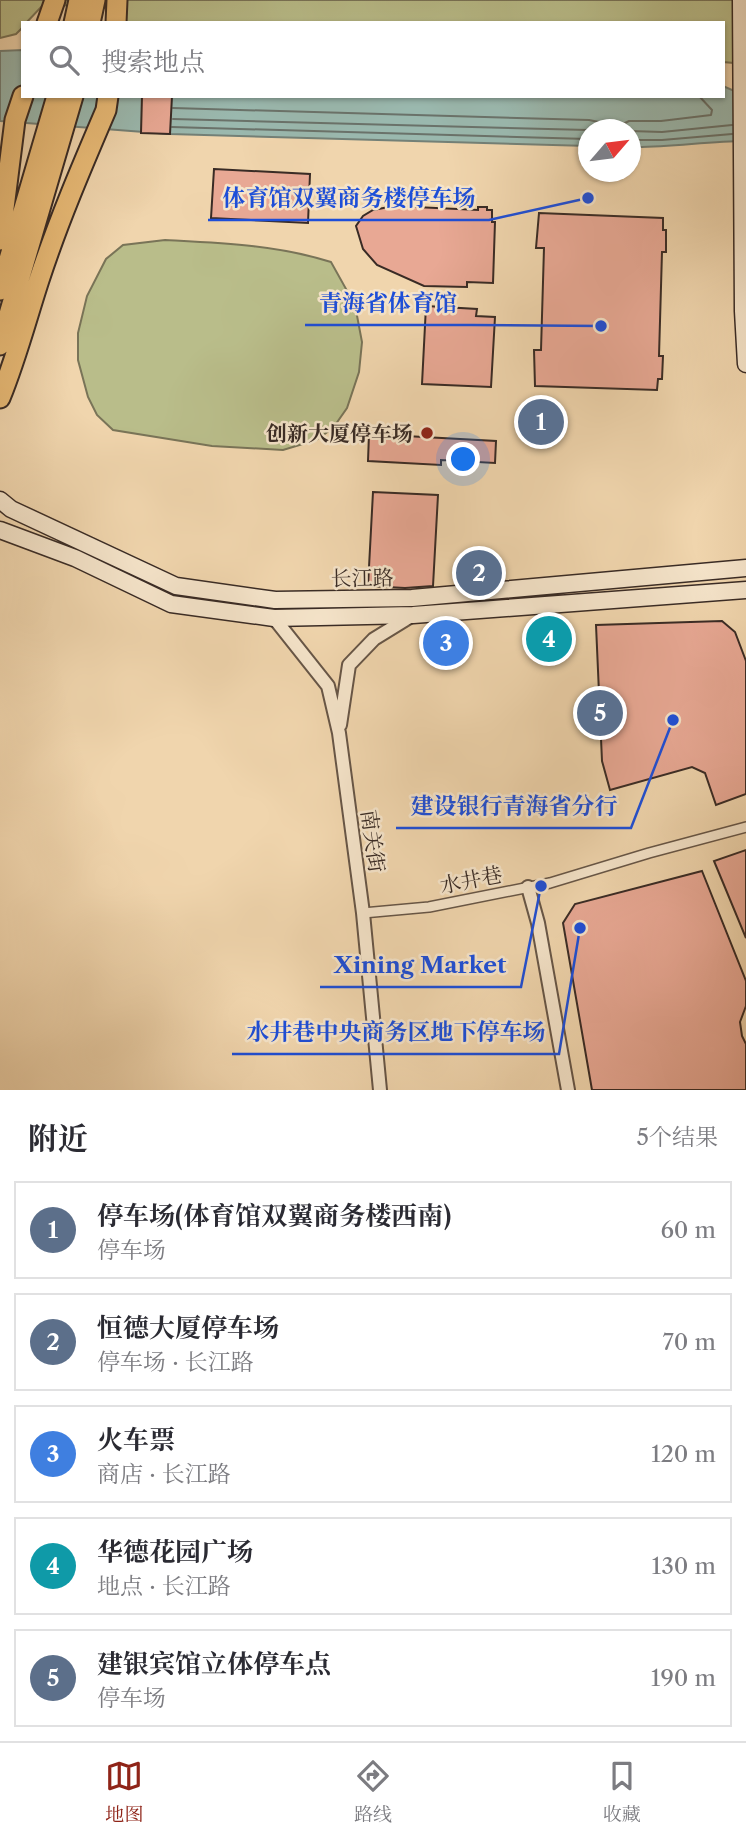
<!DOCTYPE html>
<html lang="zh">
<head>
<meta charset="utf-8">
<style>
  body { margin:0; font-family:"Libre Caslon Text","Noto Serif SC",serif; background:#f7f7f7; color:#2b2b33 }
  .compass { position:absolute; left:578px; top:119px; width:63px; height:63px; border-radius:50%; background:#fff; box-shadow:0 2px 5px #0004; rotate:62deg }
  .you { position:absolute; left:464px; top:460px; width:24px; height:24px; margin:-18px; border:5px solid #fff; border-radius:50%; background:#1a73e8; box-shadow:0 0 0 10px #1a73e833 }
  .badge { display:grid; place-items:center; width:46px; height:46px; border-radius:50%; background:#8f2418; color:#fff; font-size:23px; font-weight:700 }
  .pin { position:absolute; translate:-50% -50%; border:4px solid #fff; box-shadow:0 2px 7px #0006 }
  .list { margin:0; padding:0; list-style:none }
  h2 { display:flex; justify-content:space-between; align-items:center; height:91px; margin:0; padding:0 28px; font-size:30px }
  h2 small { font-size:23px; font-weight:400; color:#7c7c81 }
  .list li { display:grid; grid-template-columns:46px 1fr auto; gap:21px; align-items:center; box-sizing:border-box; height:98px; margin:0 14px 14px; padding:0 14px; border:2px solid #e1e1e2; border-radius:0px }
  .list b { display:block; font-size:26px; white-space:nowrap }
  .list p { margin:0; font-size:23px; white-space:nowrap; color:#7c7c81 }
  .list em { font-size:23px; font-style:normal; color:#7c7c81 }
  .icon { flex:none; width:38px; height:38px; fill:none; stroke:currentColor; stroke-width:2; stroke-linecap:round; stroke-linejoin:round }
  .map { position:relative; flex:none; width:746px; height:1090px; overflow:hidden }
  .search { position:absolute; background:#fff; box-shadow:0 2px 5px #0004; left:21px; right:21px; top:21px; height:77px; display:flex; align-items:center; gap:18px; box-sizing:border-box; padding:0 24px; border-radius:0px; color:#7c7c81; font-size:26px }
  .sheet { height:651px; background:#fff }
  nav { display:flex; justify-content:space-around; align-items:center; box-sizing:border-box; height:98px; border-top:2px solid #e1e1e2; background:#fff; font-size:19px; color:#7c7c81 }
  nav a { display:grid; justify-items:center; gap:4px }
  nav .on { color:#8f2418 }
  .map>svg:first-child { display:block }
  .green { fill:#b9bd8a; stroke:#797458; stroke-width:2 }
  .water { fill:#9ab8ae; stroke:#738077; stroke-width:2 }
  .lines { fill:none; stroke-linecap:round; stroke-linejoin:round }
  .shore { stroke:#6a726a; stroke-width:2 }
  .building { fill:#e8a894; stroke:#392b25; stroke-width:2 }
  .pedestrian-casing { stroke:#675647; stroke-width:12 }
  .minor-casing { stroke:#675647; stroke-width:16 }
  .secondary-casing { stroke:#392b25; stroke-width:19 }
  .trunk-casing { stroke:#392b25; stroke-width:23 }
  .pedestrian { stroke:#f5e4ca; stroke-width:9 }
  .minor { stroke:#f5e4ca; stroke-width:12 }
  .secondary { stroke:#f5e4ca; stroke-width:16 }
  .trunk { stroke:#e8ba76; stroke-width:19 }
  .poi-dot { fill:#8f2418; stroke:#f5e4ca; stroke-width:2.5 }
  .labels { text-anchor:middle; dominant-baseline:central; stroke-width:5; stroke-linejoin:round; paint-order:stroke }
  .poi-label { font-size:21px; font-weight:bold; fill:#392b25; stroke:#f5e4ca; text-anchor:end }
  .street-label { font-size:21px; fill:#392b25; stroke:#f5e4ca }
  .leader { fill:none; stroke:#1d4ed8; stroke-width:2.5 }
  .callout-dot { fill:#1d4ed8; stroke:#f5e4ca; stroke-width:2.5 }
  .callout-label { font-size:23px; text-anchor:middle; font-weight:bold; fill:#1d4ed8; stroke:#f5e4ca; stroke-width:5; stroke-linejoin:round; paint-order:stroke }
</style>
</head>
<body>
<div class="map">
<svg width="746" height="1090" viewBox="0 0 746 1090">
  <rect width="100%" height="100%" fill="#f0d5ad"/>
  <filter id="stains"><feTurbulence type="fractalNoise" baseFrequency=".00286" numOctaves="4"/><feColorMatrix values="0 0 0 0 .2 0 0 0 0 .09 0 0 0 0 .02 0 0 0 .5 -.17"/></filter>
  <radialGradient id="worn" r=".72"><stop offset=".6" stop-color="#630" stop-opacity="0"/><stop offset="1" stop-color="#630" stop-opacity=".3"/></radialGradient>
  <path class="green" d="M0 0H746V64L723 62V23H127L103 6 43 5 26 23H23V27L16 34 0 38Z
    M165 240C221 243 277 245 331 262L355 305 362 342 359 372 347 408 333 428 316 440 283 450 212 446 113 430 97 415 88 397 78 360V333L87 296 106 259 123 245Z"/>
  <path class="water" d="M23 50V96H723V86L732 90 746 91V141C707 141 669 148 631 147L630 130H588V146L170 134 0 121V51Z"/>
  <g class="lines">
    <path class="shore" d="M173 108 589 120 599 122 609 130
      M173 119 588 130
      M172 127 588 139
      M611 130 629 121H661L711 115 712 110 699 96
      M630 131 662 132 732 125
      M630 140H662L732 134"/>
  </g>
  <path class="building" d="M142 96H172L170 134 141 133Z
    M214 169 310 174 308 223 211 218Z
    M394 206 478 210V207H487V210H492V222H495L493 283 467 282V287L424 286 377 265 363 249 356 226 363 216 373 210Z
    M539 213 663 218V230H666V252H662L659 356H663L662 379H658L657 390 535 386 534 350H541L544 248H536Z
    M426 306 477 309 476 316 495 317 491 387 422 384Z
    M369 434 496 441 495 463 441 460V465L368 461Z
    M373 492 438 495 433 586 405 588 368 586Z
    M722 621 735 632 746 661V794L716 805 705 773 692 767 610 790 602 761 596 625Z
    M746 850V938L714 861Z
    M702 871 746 981V1006L740 1022 742 1036 746 1044V1090H592L563 923 575 904Z"/>
  <g class="lines">
    <defs>
      <path id="pedestrian" d="M363 913 429 907 550 883 649 853 746 827"/>
      <path id="minor" d="M274 618 328 686 339 733 363 913 380 1090
        M340 725 349 665 374 639 413 615
        M528 887 538 923 568 1090"/>
      <path id="secondary" d="M741 0 743 311 746 364
        M0 500 11 509 176 586 275 600 412 598 746 568
        M0 530 75 558 171 604 274 618 413 615 746 590"/>
      <path id="trunk" d="M47 23 55 0
        M74 23 79 0
        M90 23 95 0
        M116 23 117 0
        M0 240 15 120 23 96
        M0 290 57 96
        M0 345 73 96
        M0 398C16 359 26 320 39 280 58 222 82 166 106 110L108 96"/>
    </defs>
    <use href="#pedestrian" class="pedestrian-casing"/>
    <use href="#minor" class="minor-casing"/>
    <use href="#secondary" class="secondary-casing"/>
    <use href="#trunk" class="trunk-casing"/>
    <use href="#pedestrian" class="pedestrian"/>
    <use href="#minor" class="minor"/>
    <use href="#secondary" class="secondary"/>
    <use href="#trunk" class="trunk"/>
  </g>
  <circle class="poi-dot" cx="427" cy="433" r="7"/>
  <g class="labels">
    <g class="poi-label">
      <text x="413" y="433">创新大厦停车场</text>
    </g>
    <g class="street-label">
      <text transform="translate(362 578) rotate(-1)">长江路</text>
      <text transform="translate(373 841) rotate(82)">南关街</text>
      <text transform="translate(471 880) rotate(-11)">水井巷</text>
    </g>
  </g>
  <path class="leader" d="M588 198L489 220H208M601 326L471 325H305M673 720L631 828H396M541 886L521 987H320M580 928L559 1054H232"/>
  <g class="callout-dot">
    <circle cx="588" cy="198" r="7"/>
    <circle cx="601" cy="326" r="7"/>
    <circle cx="673" cy="720" r="7"/>
    <circle cx="541" cy="886" r="7"/>
    <circle cx="580" cy="928" r="7"/>
  </g>
  <g class="callout-label">
    <text x="349" y="206">体育馆双翼商务楼停车场</text>
    <text x="388" y="311">青海省体育馆</text>
    <text x="514" y="814">建设银行青海省分行</text>
    <text x="420" y="973">Xining Market</text>
    <text x="396" y="1040">水井巷中央商务区地下停车场</text>
  </g>
  <rect width="100%" height="100%" filter="url(#stains)"/>
  <rect width="100%" height="100%" fill="url(#worn)"/>
</svg>
<svg class="compass" viewBox="-18 -18 36 36"><path d="M0-13l5 13h-10z" fill="#e53935"/><path d="M0 13l5-13h-10z" fill="#7c7c81"/></svg>
<div class="you"></div>
<div class="pin badge" style="left:541px;top:422px;background:#5c6f8a">1</div>
<div class="pin badge" style="left:479px;top:573px;background:#5c6f8a">2</div>
<div class="pin badge" style="left:446px;top:643px;background:#3f7fe0">3</div>
<div class="pin badge" style="left:549px;top:639px;background:#0f9aa8">4</div>
<div class="pin badge" style="left:600px;top:713px;background:#5c6f8a">5</div>
<div class="search"><svg class="icon" aria-label="search" viewBox="0 0 24 24"><circle cx="10" cy="10" r="6"/><path d="M15 15l6 6"/></svg>搜索地点</div>
</div>
<section class="sheet">
<h2>附近<small>5个结果</small></h2>
<ul class="list">
<li><span class="badge" style="background:#5c6f8a">1</span><div><b>停车场(体育馆双翼商务楼西南)</b><p>停车场</p></div><em>60 m</em></li>
<li><span class="badge" style="background:#5c6f8a">2</span><div><b>恒德大厦停车场</b><p>停车场 · 长江路</p></div><em>70 m</em></li>
<li><span class="badge" style="background:#3f7fe0">3</span><div><b>火车票</b><p>商店 · 长江路</p></div><em>120 m</em></li>
<li><span class="badge" style="background:#0f9aa8">4</span><div><b>华德花园广场</b><p>地点 · 长江路</p></div><em>130 m</em></li>
<li><span class="badge" style="background:#5c6f8a">5</span><div><b>建银宾馆立体停车点</b><p>停车场</p></div><em>190 m</em></li>
</ul>
</section>
<nav>
<a class="on"><svg class="icon" aria-label="map" viewBox="0 0 24 24"><path d="M3 6l6-2 6 2 6-2v14l-6 2-6-2-6 2zM9 4v14M15 6v14"/></svg>地图</a>
<a><svg class="icon" aria-label="directions" viewBox="0 0 24 24"><path d="M12 3l9 9-9 9-9-9zM9 14v-3h6M13 9l2 2-2 2"/></svg>路线</a>
<a><svg class="icon" aria-label="saved" viewBox="0 0 24 24"><path d="M7 4h10v16l-5-4-5 4z"/></svg>收藏</a>
</nav>
</body>
</html>
